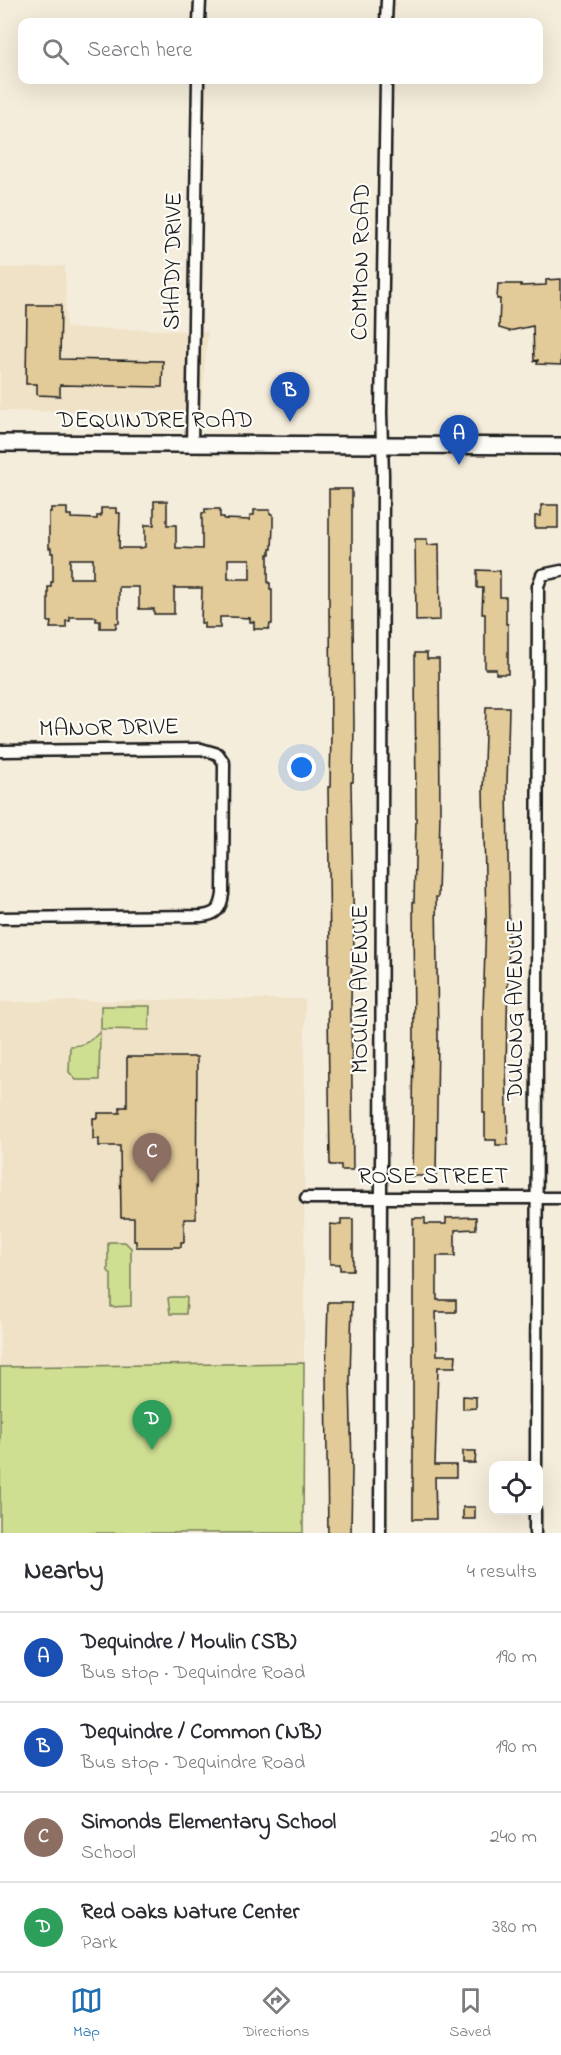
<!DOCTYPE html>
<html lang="en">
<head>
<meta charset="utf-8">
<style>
  body { margin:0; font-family:"Indie Flower",sans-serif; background:#f2f2f3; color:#2b2b33 }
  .controls { position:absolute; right:18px; bottom:18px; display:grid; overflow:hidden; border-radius:12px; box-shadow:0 6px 24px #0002 }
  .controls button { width:54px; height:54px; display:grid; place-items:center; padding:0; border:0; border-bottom:2px solid #e1e1e2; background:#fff; color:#2b2b33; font:30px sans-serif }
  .you { position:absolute; left:302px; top:768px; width:21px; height:21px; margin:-15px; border:4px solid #fff; border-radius:50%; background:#1a73e8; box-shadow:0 0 0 9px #1a73e833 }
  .badge { display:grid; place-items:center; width:39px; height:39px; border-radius:50%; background:#1f6fb2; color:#fff; font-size:20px; font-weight:700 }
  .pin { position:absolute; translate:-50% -50px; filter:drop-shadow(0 2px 3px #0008) }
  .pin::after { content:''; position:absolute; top:32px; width:21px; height:18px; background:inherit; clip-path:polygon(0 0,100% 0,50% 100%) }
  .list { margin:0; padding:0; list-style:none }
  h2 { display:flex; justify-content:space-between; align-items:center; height:78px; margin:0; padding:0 24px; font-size:26px }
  h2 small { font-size:20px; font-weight:400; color:#7c7c81 }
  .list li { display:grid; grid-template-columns:39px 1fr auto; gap:18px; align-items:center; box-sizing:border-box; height:90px; padding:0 24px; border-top:2px solid #e1e1e2 }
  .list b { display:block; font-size:22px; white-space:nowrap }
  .list p { margin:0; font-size:20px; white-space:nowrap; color:#7c7c81 }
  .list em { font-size:20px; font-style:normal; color:#7c7c81 }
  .icon { flex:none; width:33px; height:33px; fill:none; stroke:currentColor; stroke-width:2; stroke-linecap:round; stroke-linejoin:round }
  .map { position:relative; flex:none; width:561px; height:1533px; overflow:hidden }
  .search { position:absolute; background:#fff; box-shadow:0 6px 24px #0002; left:18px; right:18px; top:18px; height:66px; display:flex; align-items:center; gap:15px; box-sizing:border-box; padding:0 21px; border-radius:12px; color:#7c7c81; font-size:22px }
  .sheet { height:438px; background:#fff }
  nav { display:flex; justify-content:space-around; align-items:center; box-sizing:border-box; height:84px; border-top:2px solid #e1e1e2; background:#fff; font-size:16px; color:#7c7c81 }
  nav a { display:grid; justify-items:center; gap:3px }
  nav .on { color:#1f6fb2 }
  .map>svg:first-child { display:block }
  .built { fill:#efe2c7 }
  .green { fill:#cfdf92; stroke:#767e57; stroke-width:1.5 }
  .building { fill:#e2ca99; stroke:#1c1c1c; stroke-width:1.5; fill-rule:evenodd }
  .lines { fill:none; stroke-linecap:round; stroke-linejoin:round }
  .minor-casing { stroke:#1c1c1c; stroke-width:15 }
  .secondary-casing { stroke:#1c1c1c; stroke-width:20 }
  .minor { stroke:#fdfcf7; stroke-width:10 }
  .secondary { stroke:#fdfcf7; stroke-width:15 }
  .labels { text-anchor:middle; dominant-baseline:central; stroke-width:4.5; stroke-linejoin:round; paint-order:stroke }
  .street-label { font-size:24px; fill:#1c1c1c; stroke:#fdfcf7 }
</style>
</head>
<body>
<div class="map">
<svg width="561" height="1533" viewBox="0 0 561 1533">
  <rect width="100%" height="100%" fill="#f5eddb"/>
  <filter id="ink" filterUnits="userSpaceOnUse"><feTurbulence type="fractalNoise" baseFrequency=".0167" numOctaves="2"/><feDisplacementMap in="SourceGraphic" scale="12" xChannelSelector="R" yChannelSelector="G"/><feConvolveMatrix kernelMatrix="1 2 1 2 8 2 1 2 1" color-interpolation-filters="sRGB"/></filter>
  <g filter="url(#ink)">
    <path class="built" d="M65 266 66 328 208 331 201 412 0 411V268Z
      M232 999H305L304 1363 0 1367V1002Z"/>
    <path class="green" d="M101 1006H150L149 1030 101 1029Z
      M100 1032 99 1080H76L69 1072 70 1046C84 1046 90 1041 100 1032Z
      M108 1242H125L131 1248V1306L111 1307V1274L108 1271Z
      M171 1297H185L187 1298 186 1314H170L168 1298Z
      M304 1363 303 1533H0V1367Z"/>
    <path class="building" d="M561 279V365L537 364 538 360 534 361 533 326 509 331 499 328 500 299H497L498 284H521V286L546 285V280Z
      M27 305H61L60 359 163 361 162 387 60 385V396L37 395V384H26Z
      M329 489H352V620H353L354 727 353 782H351L354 949H352L351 1004 353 1170H341V1165H330L328 1009H329V954H330L328 787H330L331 732 330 616H329Z
      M154 501H167V525H176V548H180L202 549V513H205V509H220V517H224V519L250 520V515H254V510H270V514H273V525L272 549H270V554H268V583H270V589H272V624H270L269 629H254V622H250V618L231 617H220V628H204V623H201L202 588H174V614H154V609H139V587H119V623H116V628H100V621H96V617H70V621H66V628H50L51 622H48V587H51V582H53V553H51V548H49V512H51V508H67V515H71V518L97 519V516H101V508H116V513H120L119 548H141L145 547V525H154ZM70 559H93V578H70ZM228 559H250V579H228Z
      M541 505H558V528H535V516H541Z
      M415 539H427V545L439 544 440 620 416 621Z
      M477 570 500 571V597H506V624H508V674H496V669H485V614H482L483 588H477Z
      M415 653H427V659H439L440 814 438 897H436L438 1036 436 1176H412L414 1041 413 902H414L416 819Z
      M486 707H509L507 785 509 929 506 1068 508 1145H496V1140H485V1113H483V1012L486 918 483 791Z
      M127 1057H197L196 1219H184V1242H181V1247H136V1241H134V1218H121L120 1146H99V1139H93V1118H98V1113H120V1107H127Z
      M476 1217V1229L455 1230V1256H437V1300H456V1312H436L437 1355H456L455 1367H438L435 1465H456V1477H435L436 1519H413V1218H425V1224H446V1218Z
      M341 1219H353V1270H340V1264H330V1224L341 1225Z
      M328 1302H352L350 1379 352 1470 351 1533H328L326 1373Z
      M463 1396 476 1397V1408L463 1409Z
      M463 1451H476L475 1463H463Z
      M463 1507H475V1519H463Z"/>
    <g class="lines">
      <defs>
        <path id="minor" d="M199 22 200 0
          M386 22 387 0
          M192 444 198 80
          M0 751 201 749 218 754 224 763 223 894C221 909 216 915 201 916L0 918
          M306 1198H561
          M536 1466 538 586 542 575 561 571
          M380 1533 383 475 381 413 386 80
          M535 1533V1510"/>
        <path id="secondary" d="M0 443 561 446"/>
      </defs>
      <use href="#minor" class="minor-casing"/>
      <use href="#secondary" class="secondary-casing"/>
      <use href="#minor" class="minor"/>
      <use href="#secondary" class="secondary"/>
    </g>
  </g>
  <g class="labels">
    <g class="street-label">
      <text transform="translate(174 261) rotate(-89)">SHADY DRIVE</text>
      <text transform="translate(362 262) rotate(-89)">COMMON ROAD</text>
      <text x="155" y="421">DEQUINDRE ROAD</text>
      <text transform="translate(109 729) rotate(-1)">MANOR DRIVE</text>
      <text transform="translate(361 989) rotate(-90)">MOULIN AVENUE</text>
      <text transform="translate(516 1010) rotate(-90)">DULONG AVENUE</text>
      <text x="433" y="1177">ROSE STREET</text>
    </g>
  </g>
</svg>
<div class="controls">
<button><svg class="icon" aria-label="locate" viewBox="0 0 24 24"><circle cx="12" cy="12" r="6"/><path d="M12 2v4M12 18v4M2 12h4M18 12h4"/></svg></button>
</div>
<div class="you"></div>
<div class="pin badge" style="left:459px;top:465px;background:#1a4fb4">A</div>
<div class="pin badge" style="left:290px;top:422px;background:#1a4fb4">B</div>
<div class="pin badge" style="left:152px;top:1183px;background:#8d6e63">C</div>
<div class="pin badge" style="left:152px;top:1450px;background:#2e9e5b">D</div>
<div class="search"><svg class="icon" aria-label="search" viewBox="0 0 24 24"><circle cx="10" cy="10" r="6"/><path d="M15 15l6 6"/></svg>Search here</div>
</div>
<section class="sheet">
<h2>Nearby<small>4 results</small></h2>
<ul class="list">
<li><span class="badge" style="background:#1a4fb4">A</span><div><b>Dequindre / Moulin (SB)</b><p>Bus stop · Dequindre Road</p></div><em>190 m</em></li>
<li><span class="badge" style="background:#1a4fb4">B</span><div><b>Dequindre / Common (NB)</b><p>Bus stop · Dequindre Road</p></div><em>190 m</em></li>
<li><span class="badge" style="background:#8d6e63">C</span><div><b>Simonds Elementary School</b><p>School</p></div><em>240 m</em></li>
<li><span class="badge" style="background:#2e9e5b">D</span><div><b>Red Oaks Nature Center</b><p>Park</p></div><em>380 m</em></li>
</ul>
</section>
<nav>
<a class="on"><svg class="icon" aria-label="map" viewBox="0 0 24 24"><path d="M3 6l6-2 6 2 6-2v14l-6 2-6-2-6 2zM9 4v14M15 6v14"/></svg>Map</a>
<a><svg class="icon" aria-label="directions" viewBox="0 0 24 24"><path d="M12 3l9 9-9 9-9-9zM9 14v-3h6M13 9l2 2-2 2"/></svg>Directions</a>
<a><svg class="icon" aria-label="saved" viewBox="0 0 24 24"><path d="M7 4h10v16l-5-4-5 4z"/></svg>Saved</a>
</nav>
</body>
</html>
